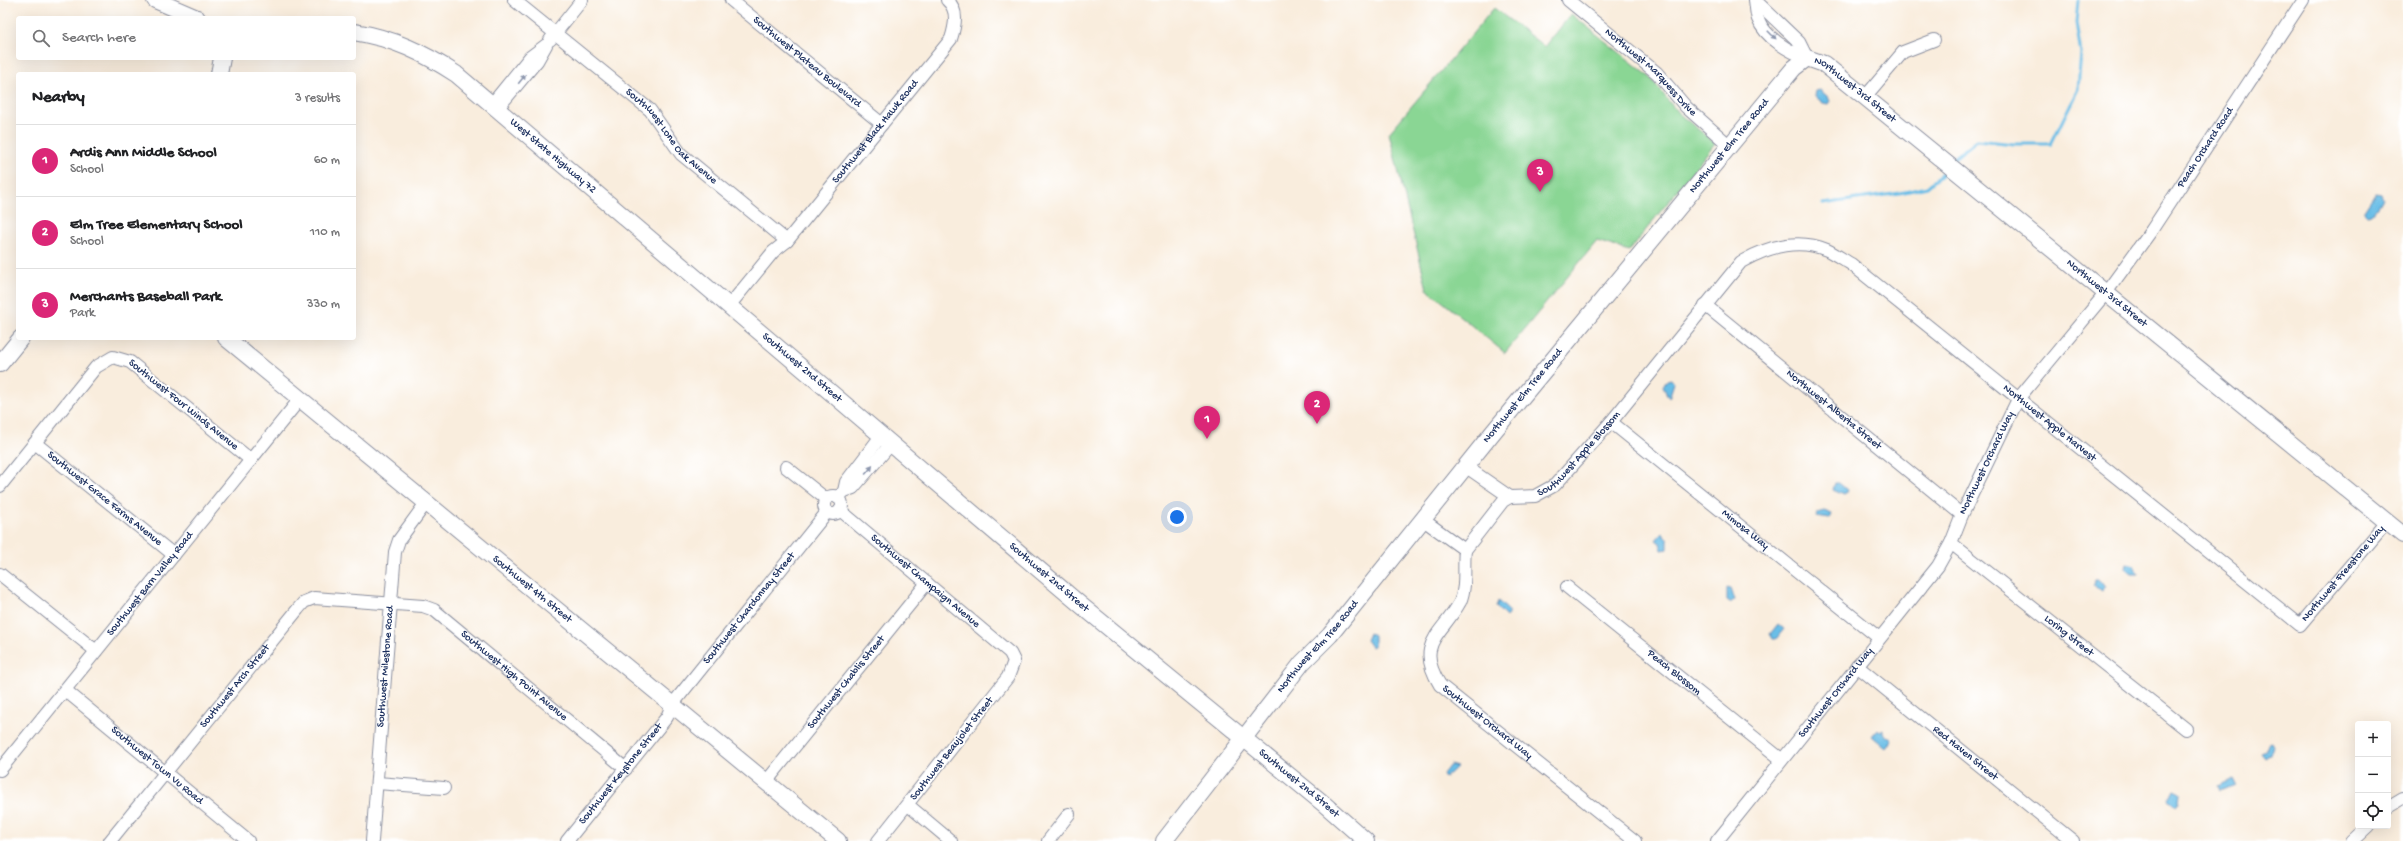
<!DOCTYPE html>
<html lang="en">
<head>
<meta charset="utf-8">
<style>
  body { margin:0; font-family:"Gochi Hand",sans-serif; background:#f6f6f6; color:#202124 }
  .controls { position:absolute; right:12px; bottom:12px; display:grid; overflow:hidden; border-radius:4px; box-shadow:0 4px 16px #0002 }
  .controls button { width:36px; height:36px; display:grid; place-items:center; padding:0; border:0; border-bottom:1px solid #e0e0e0; background:#fff; color:#202124; font:20px sans-serif }
  .you { position:absolute; left:1177px; top:517px; width:14px; height:14px; margin:-10px; border:3px solid #fff; border-radius:50%; background:#1a73e8; box-shadow:0 0 0 6px #1a73e833 }
  .badge { display:grid; place-items:center; width:26px; height:26px; border-radius:50%; background:#db2777; color:#fff; font-size:13px; font-weight:700 }
  .pin { position:absolute; translate:-50% -33px; filter:drop-shadow(0 1px 2px #0008) }
  .pin::after { content:''; position:absolute; top:21px; width:14px; height:12px; background:inherit; clip-path:polygon(0 0,100% 0,50% 100%) }
  .list { margin:0; padding:0; list-style:none }
  h2 { display:flex; justify-content:space-between; align-items:center; height:52px; margin:0; padding:0 16px; font-size:17px }
  h2 small { font-size:13px; font-weight:400; color:#757577 }
  .list li { display:grid; grid-template-columns:26px 1fr auto; gap:12px; align-items:center; box-sizing:border-box; height:72px; padding:0 16px; border-top:1px solid #e0e0e0 }
  .list b { display:block; font-size:15px; white-space:nowrap }
  .list p { margin:0; font-size:13px; white-space:nowrap; color:#757577 }
  .list em { font-size:13px; font-style:normal; color:#757577 }
  .icon { flex:none; width:22px; height:22px; fill:none; stroke:currentColor; stroke-width:2; stroke-linecap:round; stroke-linejoin:round }
  .map { position:relative; flex:none; width:2403px; height:841px; overflow:hidden }
  .search { position:absolute; background:#fff; box-shadow:0 4px 16px #0002; left:16px; top:16px; width:340px; height:44px; display:flex; align-items:center; gap:10px; box-sizing:border-box; padding:0 14px; border-radius:4px; color:#757577; font-size:15px }
  .panel { position:absolute; background:#fff; box-shadow:0 4px 16px #0002; left:16px; top:72px; width:340px; height:268px; border-radius:4px }
  .map>svg:first-child { display:block }
  .green { fill:#8ad694; stroke:#528279 }
  .water { fill:#6bbee7; stroke:#4376a2 }
  .lines { fill:none; stroke-linecap:round; stroke-linejoin:round }
  .stream { stroke:#6bbee7; stroke-width:3 }
  .street-casing { stroke:#8a8e9e; stroke-width:14 }
  .secondary-casing { stroke:#8a8e9e; stroke-width:18 }
  .street { stroke:#fff; stroke-width:12 }
  .secondary { stroke:#fff; stroke-width:16 }
  .oneway { fill:#8d97ae }
  .labels { text-anchor:middle; dominant-baseline:central; stroke-width:3.5; stroke-linejoin:round; paint-order:stroke }
  .street-label { font-size:11px; fill:#1b2f5e; stroke:#fff }
</style>
</head>
<body>
<div class="map">
<svg width="2403" height="841" viewBox="0 0 2403 841">
  <rect width="100%" height="100%" fill="#fff"/>
  <filter id="ink" filterUnits="userSpaceOnUse"><feTurbulence type="fractalNoise" baseFrequency=".025" numOctaves="2"/><feDisplacementMap in="SourceGraphic" scale="8" xChannelSelector="R" yChannelSelector="G"/><feConvolveMatrix kernelMatrix="1 2 1 2 8 2 1 2 1" color-interpolation-filters="sRGB"/></filter>
  <filter id="wash" filterUnits="userSpaceOnUse"><feTurbulence type="fractalNoise" baseFrequency=".012" numOctaves="4" result="noise"/><feDisplacementMap in="SourceGraphic" scale="16" xChannelSelector="R" yChannelSelector="G"/><feGaussianBlur stdDeviation="0.9" result="paint"/><feColorMatrix in="noise" values="0 0 0 0 0 0 0 0 0 0 0 0 0 0 0 0 0 1.4 0 .05"/><feComposite in="paint" operator="in"/></filter>
  <g filter="url(#wash)">
    <rect width="100%" height="100%" fill="#f9eddd"/>
    <path class="green" d="M1494 8 1545 47 1571 14 1649 76 1678 113 1715 143 1629 251 1597 241 1505 353 1427 289 1389 133Z"/>
    <path class="water" d="M1820 90 1828 97 1830 101 1828 104 1823 103 1815 96 1816 91Z
      M2375 194 2380 195 2382 200 2372 213 2367 214 2364 211Z
      M1671 379 1674 383 1669 398 1663 387 1667 380Z
      M1835 483H1839L1847 490V493L1844 495 1833 490Z
      M1824 511 1832 514 1830 519 1816 517 1817 513Z
      M1662 533 1668 539V549L1662 550 1660 543 1656 540Z
      M2126 563 2134 565 2138 574H2131L2125 569Z
      M2094 579H2098L2106 587 2102 592 2093 585Z
      M1727 588 1730 589 1734 600 1730 603 1727 601Z
      M1498 601 1510 612 1506 617 1496 607Z
      M1778 624 1784 629 1776 639H1773L1770 634Z
      M1369 633 1374 635V645L1371 647 1366 640Z
      M1878 729 1880 731 1883 729V733L1892 740 1886 748 1872 736Z
      M2272 743 2274 747 2271 753 2265 757 2261 752 2266 750 2268 744Z
      M1450 765 1457 767 1445 778 1443 774Z
      M2232 779 2235 785 2221 791 2219 786Z
      M2174 789 2180 792 2179 803 2176 806 2169 799Z"/>
    <g class="lines">
      <path class="stream" d="M1954 158 1977 140 2014 144H2051L2078 89 2081 53 2076 23 2078 0
        M1823 204 1900 193 1927 187 1943 173"/>
    </g>
  </g>
  <g filter="url(#ink)">
    <g class="lines">
      <defs>
        <g id="street">
          <path id="s1" d="M514 0 650 110 681 154 787 241"/>
          <path id="s2" d="M731 0 882 124"/>
          <path id="s3" d="M1568 0 1657 73 1686 107 1730 146"/>
          <path d="M1755 0C1756 6 1756 13 1758 19 1765 38 1790 52 1807 58"/>
          <path d="M1756 1 1799 42 1807 58"/>
          <path d="M550 40 582 0"/>
          <path d="M1865 97 1903 52 1934 40"/>
          <path d="M492 104 530 57 546 45 537 61 497 109"/>
          <path id="s4" d="M1705 305 1962 515"/>
          <path id="s5" d="M729 306 773 252 787 241 951 39C955 26 959 10 947 0"/>
          <path id="s6" d="M1611 422 1879 638"/>
          <path id="s7" d="M35 443 174 555"/>
          <path id="s8" d="M1465 466 1510 497 1535 496 1555 485 1611 422 1741 262C1767 247 1798 238 1827 250 1835 254 1844 260 1851 264L2300 625 2387 522"/>
          <path d="M786 467 826 499"/>
          <path d="M0 486 96 367 113 357 130 362 251 460"/>
          <path d="M844 491 853 488 891 444"/>
          <circle cx="833" cy="505" r="9"/>
          <path d="M838 498 844 491 846 482 881 436"/>
          <path id="s9" d="M840 510 1010 653 1014 661 1008 677 878 841"/>
          <path d="M1422 519 1465 550"/>
          <path id="s10" d="M1951 543 2186 729"/>
          <path id="s11" d="M1465 550C1463 567 1467 586 1460 602 1442 635 1414 643 1440 685L1635 841"/>
          <path d="M1465 550 1503 501 1510 497"/>
          <path d="M0 574 96 651"/>
          <path id="s12" d="M1567 587 1781 759"/>
          <path id="s13" d="M1857 666 2073 841"/>
          <path id="s14" d="M65 690 248 841"/>
          <path id="s15" d="M0 770 300 399"/>
          <path id="s16" d="M766 782 927 583"/>
          <path d="M377 783 444 788"/>
          <path d="M908 805 951 841"/>
          <path d="M2388 807 2403 798"/>
          <path id="s17" d="M110 841 298 609 304 602 314 598 423 606 434 610 626 769"/>
          <path id="s18" d="M372 841 395 552 399 540 426 503"/>
          <path id="s19" d="M567 841 667 717 672 705 827 512"/>
          <path d="M1048 841 1069 814"/>
          <path id="s20" d="M1717 841 1938 566 1951 543 1962 515 2018 399 2105 294 2151 231 2303 0"/>
          <path d="M2352 841 2368 826"/>
        </g>
        <g id="secondary">
          <path d="M155 0 197 18"/>
          <path id="s21" d="M354 32C393 38 424 53 456 74L1082 606 1324 804 1366 841"/>
          <path d="M219 74 222 58"/>
          <path id="s22" d="M226 338 838 841"/>
          <path d="M0 364 21 338"/>
          <path id="s23" d="M1164 841 1302 663 1330 635 1494 431 1794 68 1807 58 1824 64 1865 97 2403 535"/>
        </g>
      </defs>
      <use href="#street" class="street-casing"/>
      <use href="#secondary" class="secondary-casing"/>
      <use href="#street" class="street"/>
      <use href="#secondary" class="secondary"/>
    </g>
    <defs><path id="oneway-solid" d="M-6-.8H1V-3.2L6.5 0L1 3.2V.8H-6Z"/></defs>
    <g class="oneway">
      <use href="#oneway-solid" transform="translate(1772 35) rotate(45)"/>
      <use href="#oneway-solid" transform="translate(522 79) rotate(-51)"/>
      <use href="#oneway-solid" transform="translate(869 470) rotate(-50)"/>
    </g>
  </g>
  <g class="labels">
    <g class="street-label">
      <text stroke="none"><textPath href="#s2" startOffset="98">Southwest Plateau Boulevard</textPath></text>
      <text stroke="none"><textPath href="#s3" startOffset="110">Northwest Marquess Drive</textPath></text>
      <text stroke="none"><textPath href="#s23" startOffset="1072">Northwest 3rd Street</textPath></text>
      <text stroke="none"><textPath href="#s5" startOffset="228">Southwest Black Hawk Road</textPath></text>
      <text stroke="none"><textPath href="#s1" startOffset="209">Southwest Lone Oak Avenue</textPath></text>
      <text stroke="none"><textPath href="#s23" startOffset="896">Northwest Elm Tree Road</textPath></text>
      <text stroke="none"><textPath href="#s20" startOffset="852">Peach Orchard Road</textPath></text>
      <text stroke="none"><textPath href="#s21" startOffset="238">West State Highway 72</textPath></text>
      <text stroke="none"><textPath href="#s23" startOffset="1396">Northwest 3rd Street</textPath></text>
      <text stroke="none"><textPath href="#s21" startOffset="565">Southwest 2nd Street</textPath></text>
      <text stroke="none"><textPath href="#s23" startOffset="572">Northwest Elm Tree Road</textPath></text>
      <text transform="translate(183 405) rotate(39)">Southwest Four Winds Avenue</text>
      <text stroke="none"><textPath href="#s4" startOffset="166">Northwest Alberta Street</textPath></text>
      <text stroke="none"><textPath href="#s8" startOffset="765">Northwest Apple Harvest</textPath></text>
      <text stroke="none"><textPath href="#s8" startOffset="141">Southwest Apple Blossom</textPath></text>
      <text stroke="none"><textPath href="#s20" startOffset="467">Northwest Orchard Way</textPath></text>
      <text stroke="none"><textPath href="#s7" startOffset="89">Southwest Grace Farms Avenue</textPath></text>
      <text stroke="none"><textPath href="#s6" startOffset="172">Mimosa Way</textPath></text>
      <text stroke="none"><textPath href="#s8" startOffset="1154">Northwest Freestone Way</textPath></text>
      <text stroke="none"><textPath href="#s21" startOffset="889">Southwest 2nd Street</textPath></text>
      <text stroke="none"><textPath href="#s9" startOffset="111">Southwest Champaign Avenue</textPath></text>
      <text stroke="none"><textPath href="#s15" startOffset="239">Southwest Barn Valley Road</textPath></text>
      <text stroke="none"><textPath href="#s22" startOffset="396">Southwest 4th Street</textPath></text>
      <text stroke="none"><textPath href="#s19" startOffset="296">Southwest Chardonnay Street</textPath></text>
      <text stroke="none"><textPath href="#s10" startOffset="150">Loring Street</textPath></text>
      <text stroke="none"><textPath href="#s23" startOffset="248">Northwest Elm Tree Road</textPath></text>
      <text stroke="none"><textPath href="#s18" startOffset="175">Southwest Milestone Road</textPath></text>
      <text stroke="none"><textPath href="#s12" startOffset="137">Peach Blossom</textPath></text>
      <text stroke="none"><textPath href="#s17" startOffset="543">Southwest High Point Avenue</textPath></text>
      <text stroke="none"><textPath href="#s16" startOffset="128">Southwest Chablis Street</textPath></text>
      <text stroke="none"><textPath href="#s17" startOffset="199">Southwest Arch Street</textPath></text>
      <text stroke="none"><textPath href="#s20" startOffset="190">Southwest Orchard Way</textPath></text>
      <text stroke="none"><textPath href="#s11" startOffset="207">Southwest Orchard Way</textPath></text>
      <text transform="translate(952 749) rotate(-52)">Southwest Beaujolet Street</text>
      <text stroke="none"><textPath href="#s13" startOffset="139">Red Haven Street</textPath></text>
      <text stroke="none"><textPath href="#s14" startOffset="119">Southwest Town Vu Road</textPath></text>
      <text stroke="none"><textPath href="#s19" startOffset="86">Southwest Keystone Street</textPath></text>
      <text stroke="none"><textPath href="#s21" startOffset="1213">Southwest 2nd Street</textPath></text>
    </g>
  </g>
</svg>
<div class="controls">
<button>+</button>
<button>−</button>
<button><svg class="icon" aria-label="locate" viewBox="0 0 24 24"><circle cx="12" cy="12" r="6"/><path d="M12 2v4M12 18v4M2 12h4M18 12h4"/></svg></button>
</div>
<div class="you"></div>
<div class="pin badge" style="left:1207px;top:439px">1</div>
<div class="pin badge" style="left:1317px;top:424px">2</div>
<div class="pin badge" style="left:1540px;top:192px">3</div>
<div class="search"><svg class="icon" aria-label="search" viewBox="0 0 24 24"><circle cx="10" cy="10" r="6"/><path d="M15 15l6 6"/></svg>Search here</div>
<section class="panel">
<h2>Nearby<small>3 results</small></h2>
<ul class="list">
<li><span class="badge">1</span><div><b>Ardis Ann Middle School</b><p>School</p></div><em>60 m</em></li>
<li><span class="badge">2</span><div><b>Elm Tree Elementary School</b><p>School</p></div><em>110 m</em></li>
<li><span class="badge">3</span><div><b>Merchants Baseball Park</b><p>Park</p></div><em>330 m</em></li>
</ul>
</section>
</div>
</body>
</html>
